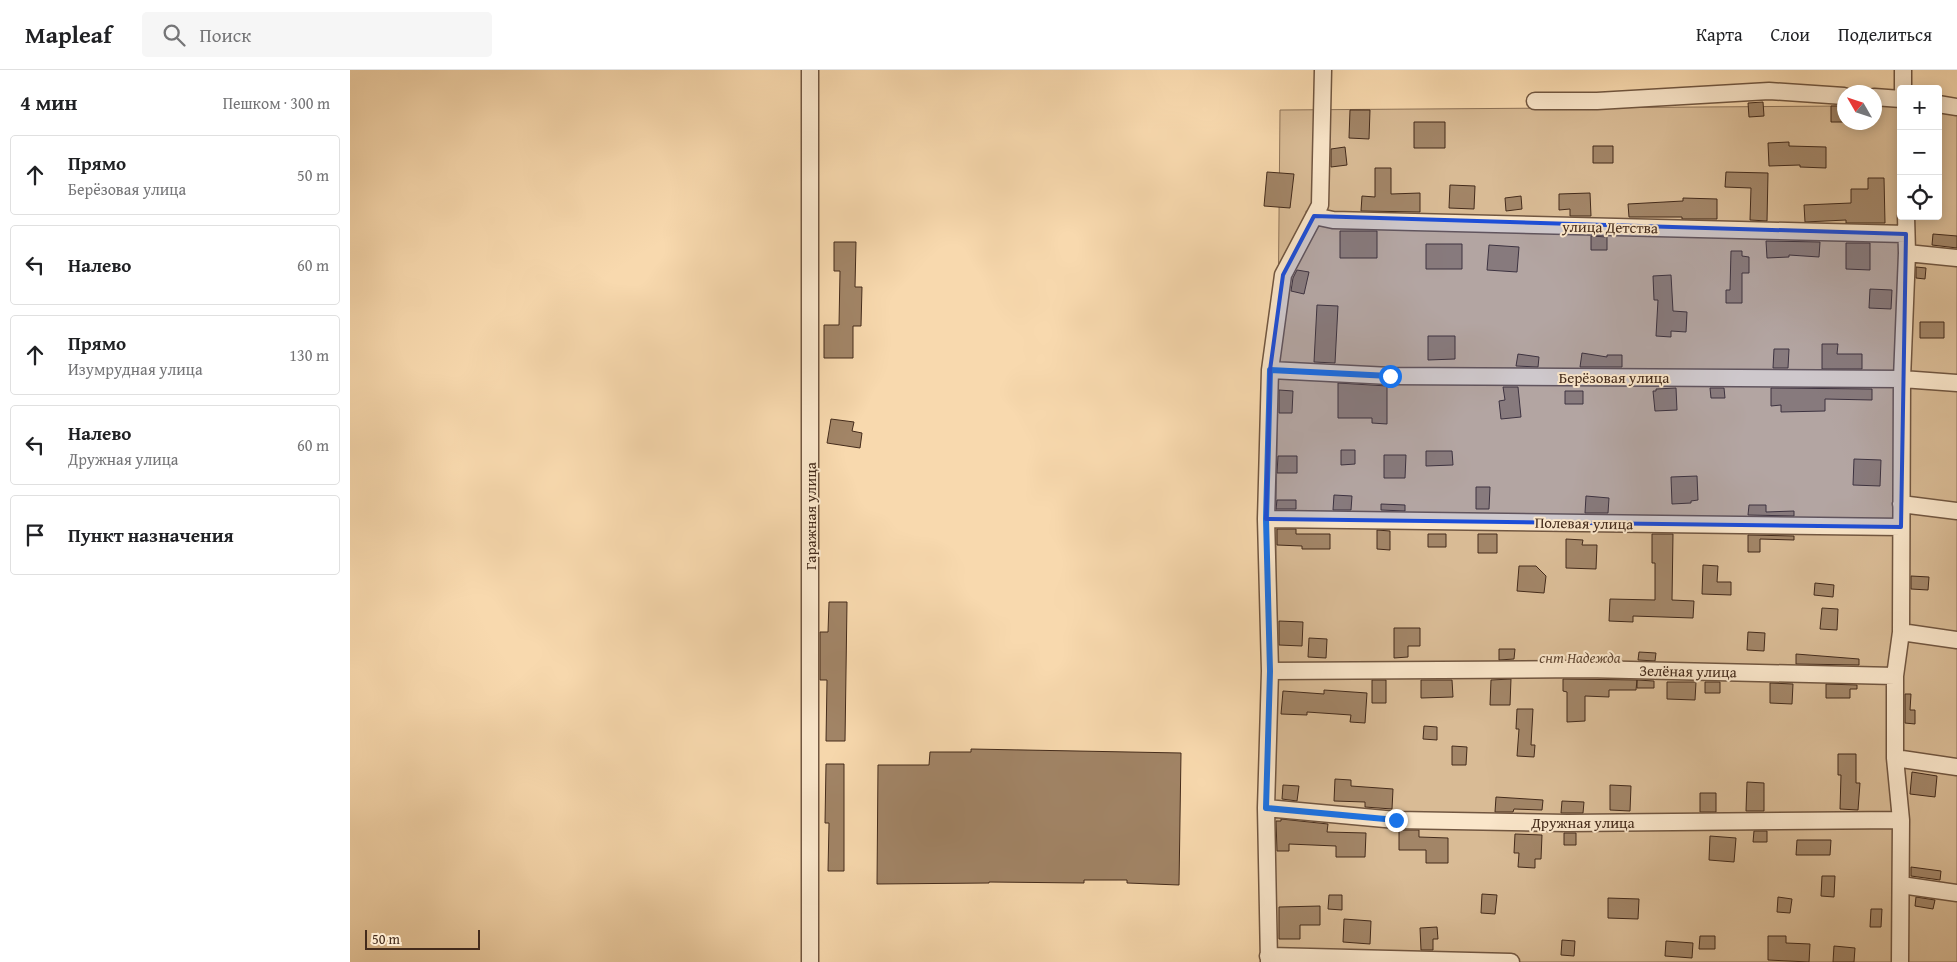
<!DOCTYPE html>
<html lang="ru">
<head>
<meta charset="utf-8">
<style>
  body { margin:0; font-family:"Gentium Book Plus",serif; background:#f6f6f6; color:#202124 }
  .controls { position:absolute; right:15px; top:15px; display:grid; overflow:hidden; border-radius:5px; box-shadow:0 2px 12px #0003 }
  .controls button { width:45px; height:45px; display:grid; place-items:center; padding:0; border:0; border-bottom:1px solid #e0e0e0; background:#fff; color:#202124; font:25px sans-serif }
  .compass { position:absolute; left:1487px; top:15px; width:45px; height:45px; border-radius:50%; background:#fff; box-shadow:0 2px 12px #0003; rotate:309deg }
  .scale { position:absolute; left:15px; bottom:12px; width:115px; box-sizing:border-box; padding-left:5px; border:2px solid #442b1b; border-top:0; font-size:14px; line-height:18px; white-space:nowrap; color:#442b1b; -webkit-text-stroke:4px #fae6ca; paint-order:stroke }
  .stop { position:absolute; width:15px; height:15px; margin:-11px; border:4px solid #1a73e8; border-radius:50%; background:#fff }
  .stop.end { background:#1a73e8; border-color:#fff; box-shadow:0 1px 5px #0008 }
  .list { margin:0; padding:0; list-style:none }
  h2 { display:flex; justify-content:space-between; align-items:center; height:65px; margin:0; padding:0 20px; font-size:21px }
  h2 small { font-size:16px; font-weight:400; color:#757577 }
  .list li { display:grid; grid-template-columns:32px 1fr auto; gap:15px; align-items:center; box-sizing:border-box; height:80px; margin:0 10px 10px; padding:0 10px; border:1px solid #e0e0e0; border-radius:5px }
  .list b { display:block; font-size:19px; white-space:nowrap }
  .list p { margin:0; font-size:16px; white-space:nowrap; color:#757577 }
  .list em { font-size:16px; font-style:normal; color:#757577 }
  .icon { flex:none; width:28px; height:28px; fill:none; stroke:currentColor; stroke-width:2; stroke-linecap:round; stroke-linejoin:round }
  .map { position:relative; flex:none; width:1607px; height:892px; overflow:hidden }
  header { display:flex; align-items:center; gap:30px; box-sizing:border-box; height:70px; padding:0 25px; background:#fff; border-bottom:1px solid #e0e0e0 }
  header strong { font-size:24px }
  nav { display:flex; gap:28px; margin-inline-start:auto; font-size:18px }
  .search { width:350px; height:45px; background:#f6f6f6; display:flex; align-items:center; gap:12px; box-sizing:border-box; padding:0 18px; border-radius:5px; color:#757577; font-size:19px }
  main { display:flex }
  aside { flex:1; background:#fff }
  .map>svg:first-child { display:block }
  .green { fill:#d9bb95; stroke:#8e7358 }
  .building { fill:#a28567; stroke:#442b1b }
  .lines { fill:none; stroke-linecap:round; stroke-linejoin:round }
  .street-casing { stroke:#715640; stroke-width:19 }
  .street { stroke:#fae6ca; stroke-width:16 }
  .route { stroke:#1a73e8; stroke-width:6 }
  .marked { fill:#1d4ed8; fill-opacity:0.2; stroke:#1d4ed8; stroke-width:4; stroke-linejoin:round }
  .labels { text-anchor:middle; dominant-baseline:central; stroke-width:4; stroke-linejoin:round; paint-order:stroke }
  .street-label { font-size:15px; fill:#442b1b; stroke:#fae6ca }
  .park-label { font-size:15px; font-style:italic; fill:#624833; stroke:#fae6ca }
</style>
</head>
<body>
<header>
<strong>Mapleaf</strong>
<div class="search"><svg class="icon" aria-label="search" viewBox="0 0 24 24"><circle cx="10" cy="10" r="6"/><path d="M15 15l6 6"/></svg>Поиск</div>
<nav><a>Карта</a><a>Слои</a><a>Поделиться</a></nav>
</header>
<main>
<aside>
<h2>4 мин<small>Пешком · 300 m</small></h2>
<ul class="list">
<li><svg class="icon" aria-label="ahead" viewBox="0 0 24 24"><path d="M12 20V5M6 11l6-6 6 6"/></svg><div><b>Прямо</b><p>Берёзовая улица</p></div><em>50 m</em></li>
<li><svg class="icon" aria-label="left" viewBox="0 0 24 24"><path d="M17 20v-9H6M10 6l-5 5 5 5"/></svg><div><b>Налево</b></div><em>60 m</em></li>
<li><svg class="icon" aria-label="ahead" viewBox="0 0 24 24"><path d="M12 20V5M6 11l6-6 6 6"/></svg><div><b>Прямо</b><p>Изумрудная улица</p></div><em>130 m</em></li>
<li><svg class="icon" aria-label="left" viewBox="0 0 24 24"><path d="M17 20v-9H6M10 6l-5 5 5 5"/></svg><div><b>Налево</b><p>Дружная улица</p></div><em>60 m</em></li>
<li><svg class="icon" aria-label="arrive" viewBox="0 0 24 24"><path d="M6 21V4h12l-3 4 3 4H6"/></svg><div><b>Пункт назначения</b></div></li>
</ul>
</aside>
<div class="map">
<svg width="1607" height="892" viewBox="0 0 1607 892">
  <rect width="100%" height="100%" fill="#f8d9ae"/>
  <filter id="stains"><feTurbulence type="fractalNoise" baseFrequency=".004" numOctaves="4"/><feColorMatrix values="0 0 0 0 .2 0 0 0 0 .09 0 0 0 0 .02 0 0 0 .5 -.17"/></filter>
  <radialGradient id="worn" r=".72"><stop offset=".6" stop-color="#630" stop-opacity="0"/><stop offset="1" stop-color="#630" stop-opacity=".3"/></radialGradient>
  <path class="green" d="M1494 36V52H1524L1525 36H1551V146H1588V36H1607V892H922L930 40Z"/>
  <path class="building" d="M1413 32 1414 46 1399 47 1398 33Z
    M1481 36H1494V52H1481Z
    M1000 40H1020L1019 69 999 68Z
    M1064 52H1095V78H1064Z
    M1439 72V76L1476 77V98L1450 97V95L1419 96 1418 73Z
    M1243 76H1263V93H1243Z
    M995 77 997 95 981 97V79Z
    M1025 98H1041V124L1070 123V142L1011 141 1012 126 1025 127Z
    M917 102 944 104 940 138 914 136Z
    M1376 102 1418 103 1417 151 1400 150 1401 118 1375 117Z
    M1518 108H1534L1535 153H1496V150L1455 152 1454 135 1501 133V119H1518Z
    M1100 115 1125 116 1124 139 1099 138Z
    M1240 123 1241 146H1220V139L1209 140V124Z
    M1171 126 1172 139 1156 141 1155 128Z
    M1333 128 1367 129V149H1332V147H1279L1278 134 1333 131Z
    M990 161H1027V188H990Z
    M1583 164 1607 166V178L1582 175Z
    M1241 166 1257 167V180H1241Z
    M1416 171 1470 172 1469 187 1439 185V187L1417 188Z
    M484 172H506L505 217H512L511 256H503V288H474V255H489L490 201H484Z
    M1496 173H1520V200L1496 199Z
    M1076 174H1112V199H1076Z
    M1139 175 1169 177 1167 202 1137 200Z
    M1381 181H1392V186L1399 187V203H1392V233H1376V220H1380Z
    M1566 197 1576 198 1575 209 1566 208Z
    M947 200 959 202 954 224 941 221 943 208Z
    M1321 205 1323 241 1337 242 1336 262 1321 261V267L1306 266 1308 230H1304L1303 206Z
    M1520 219 1542 220 1541 239 1519 238Z
    M967 235 988 236 985 293 964 292Z
    M1570 252H1594V268H1570Z
    M1078 266H1105V289L1078 290Z
    M1472 274H1488L1487 284H1512V299H1472Z
    M1424 279H1439L1438 298H1423Z
    M1232 283 1257 287V285H1272V297H1230Z
    M1168 284 1189 287 1188 297 1166 296Z
    M988 313 1037 316V354L1022 353V348H988Z
    M1153 317H1168L1171 347 1151 349 1149 331 1155 330Z
    M1326 318 1327 340 1305 341 1303 321H1306V319Z
    M1360 318H1374L1375 328H1361Z
    M1421 318 1522 319V330L1475 329V341L1431 342V335L1421 336Z
    M929 320 943 321 942 343H929Z
    M1215 321H1233V334H1215Z
    M481 349 504 352 502 361 512 363 510 378 477 373Z
    M991 380H1005V394L991 395Z
    M1076 381H1102L1103 395 1076 396Z
    M1034 385H1056L1055 408H1034Z
    M928 386H947V403H927Z
    M1504 389 1531 390 1530 416 1503 415Z
    M1347 406 1348 430 1341 431V433L1322 434 1321 407Z
    M1126 417H1140L1139 439H1126Z
    M984 425 1002 426 1001 440H983Z
    M1236 426 1259 428 1258 443H1235Z
    M927 430H946V439H926Z
    M1031 434 1055 435V441L1031 440Z
    M1399 435H1416V442L1444 441V446L1398 445Z
    M927 459H946V464H980V479H952V476L927 475Z
    M1027 460 1040 461V480L1027 479Z
    M1078 464H1096V477H1078Z
    M1128 464H1147V483H1128Z
    M1302 464H1323L1322 530 1344 531 1343 548 1283 546V552L1259 551 1260 529 1305 530V493H1302Z
    M1398 465 1444 466V470L1410 469V482H1398Z
    M1216 469 1233 470 1232 475H1247L1246 499 1216 498Z
    M1353 495 1368 496 1367 512H1381V525L1352 524Z
    M1169 496H1186L1196 506 1194 523 1167 521Z
    M1561 506 1579 507 1578 520 1561 519Z
    M1465 513 1484 515 1483 527 1464 525Z
    M479 532H497L495 671H476L477 610H470V562H478Z
    M1472 538 1488 539 1487 560 1470 559Z
    M929 551 953 552 952 576 929 575Z
    M1044 558H1070V576H1058V587L1044 588Z
    M1398 562 1415 563 1414 581 1397 580Z
    M959 568 977 569 976 588 958 587Z
    M1149 579H1165L1164 589 1149 590Z
    M1289 582 1306 583 1305 591 1288 590Z
    M1446 584 1509 589V595L1446 594Z
    M1161 609 1160 635H1140L1141 610Z
    M1213 609 1287 610 1286 620H1259V627L1235 626V651L1217 652V622L1213 621Z
    M1022 610H1036V633H1022Z
    M1071 610H1102L1103 627 1071 628Z
    M1287 610 1304 611V618H1287Z
    M1317 612H1346L1345 630 1317 629Z
    M1355 612H1370V623H1355Z
    M1420 613 1443 614 1442 634 1420 633Z
    M1476 614 1507 615V619H1500V628H1476Z
    M974 620 1017 623 1015 653 1000 652 1001 645 957 642V645L931 644 933 621 974 624Z
    M1555 624H1561L1560 640H1565V654L1555 653Z
    M1167 639H1183L1181 675H1185L1184 687 1167 686 1169 659H1166Z
    M1074 656 1087 657V670L1073 669Z
    M1102 676 1117 677 1116 695H1102Z
    M621 679 831 683 829 815 777 813V810H734V813L639 812V813L527 814 528 695H579L580 682H621Z
    M1488 684H1506V713H1510L1508 740 1490 739 1491 705H1488Z
    M476 694H494V801H478L479 753H475Z
    M1562 702 1587 706 1585 727 1560 724Z
    M985 709 1001 710V716L1043 719 1042 739 1015 737V732L984 731Z
    M1397 712 1414 713V741H1396Z
    M933 715 949 716 947 731 932 729Z
    M1260 715 1281 716 1280 741 1260 740Z
    M1350 723H1366V742H1350Z
    M1146 727 1193 730 1192 740 1164 739 1163 742H1145Z
    M1212 731 1234 732 1233 743H1211Z
    M931 749 978 754 977 762 1016 763 1015 787H986V776L939 774V781H927L926 751H931Z
    M1049 760H1069V767L1098 768V793H1076V780H1049Z
    M1404 761H1417V772H1403Z
    M1214 763H1226V775H1214Z
    M1165 764 1192 765 1191 789H1185V798L1168 797 1169 783H1164Z
    M1360 766 1386 768 1384 792 1359 790Z
    M1447 770H1481L1480 785H1446Z
    M1561 797 1591 801 1590 810 1561 806Z
    M1472 806H1485L1484 827 1471 826Z
    M1132 824 1147 825 1145 844 1131 843Z
    M979 825H992V840L978 839Z
    M1428 827 1442 829 1440 843 1427 842Z
    M1566 827 1585 830 1583 839 1565 836Z
    M1258 828 1289 829 1288 849 1258 848Z
    M970 836V855H950V869H929V837Z
    M1521 839H1532L1531 857H1520Z
    M994 849 1021 851 1020 874 993 872Z
    M1087 857 1088 869H1083V880H1071L1070 858Z
    M1350 866H1365V879H1349Z
    M1418 866H1436V873L1460 874 1459 892 1418 890Z
    M1212 870 1225 871 1224 886 1211 885Z
    M1316 871 1343 873 1342 888 1315 886Z
    M1484 876 1505 878 1504 892H1483Z"/>
  <g class="lines">
    <defs>
      <path id="street" d="M1553 19V0
        M1524 27 1551 29
        M1185 31H1247L1419 21 1494 26
        M1588 34 1607 37
        M964 146 983 150 1556 164
        M1557 183 1607 188
        M920 300 1040 306 1552 309 1607 313
        M1551 434 1607 441
        M916 449 1551 457
        M1551 562 1607 570
        M920 601 1237 599 1545 606
        M1545 688 1607 697
        M916 738 1046 750 1217 753 1551 750
        M1551 815 1607 823
        M918 886 1161 892
        M460 892V0
        M919 892 916 738 920 601 916 449 920 300 933 205 970 135 973 0
        M1550 892 1551 750 1545 688V606L1551 562 1552 309 1557 183 1556 146"/>
    </defs>
    <use href="#street" class="street-casing"/>
    <use href="#street" class="street"/>
  </g>
  <g class="lines">
    <path class="route" d="M1040 306 920 300 916 449 920 601 916 738 1046 750"/>
  </g>
  <path class="marked" d="M964 146 1556 164 1551 457 916 449 920 300 933 205Z"/>
  <g class="labels">
    <g class="street-label">
      <text transform="translate(1260 157) rotate(1)">улица Детства</text>
      <text x="1264" y="307">Берёзовая улица</text>
      <text transform="translate(460 446) rotate(-90)">Гаражная улица</text>
      <text transform="translate(1234 453) rotate(1)">Полевая улица</text>
      <text transform="translate(1338 601) rotate(1)">Зелёная улица</text>
      <text x="1233" y="752">Дружная улица</text>
    </g>
    <g class="park-label">
      <text x="1230" y="587">снт Надежда</text>
    </g>
  </g>
  <rect width="100%" height="100%" filter="url(#stains)"/>
  <rect width="100%" height="100%" fill="url(#worn)"/>
</svg>
<div class="controls">
<button>+</button>
<button>−</button>
<button><svg class="icon" aria-label="locate" viewBox="0 0 24 24"><circle cx="12" cy="12" r="6"/><path d="M12 2v4M12 18v4M2 12h4M18 12h4"/></svg></button>
</div>
<svg class="compass" viewBox="-18 -18 36 36"><path d="M0-13l5 13h-10z" fill="#e53935"/><path d="M0 13l5-13h-10z" fill="#757577"/></svg>
<div class="scale">50 m</div>
<div class="stop" style="left:1040px;top:306px"></div>
<div class="stop end" style="left:1046px;top:750px"></div>
</div>
</main>
</body>
</html>
